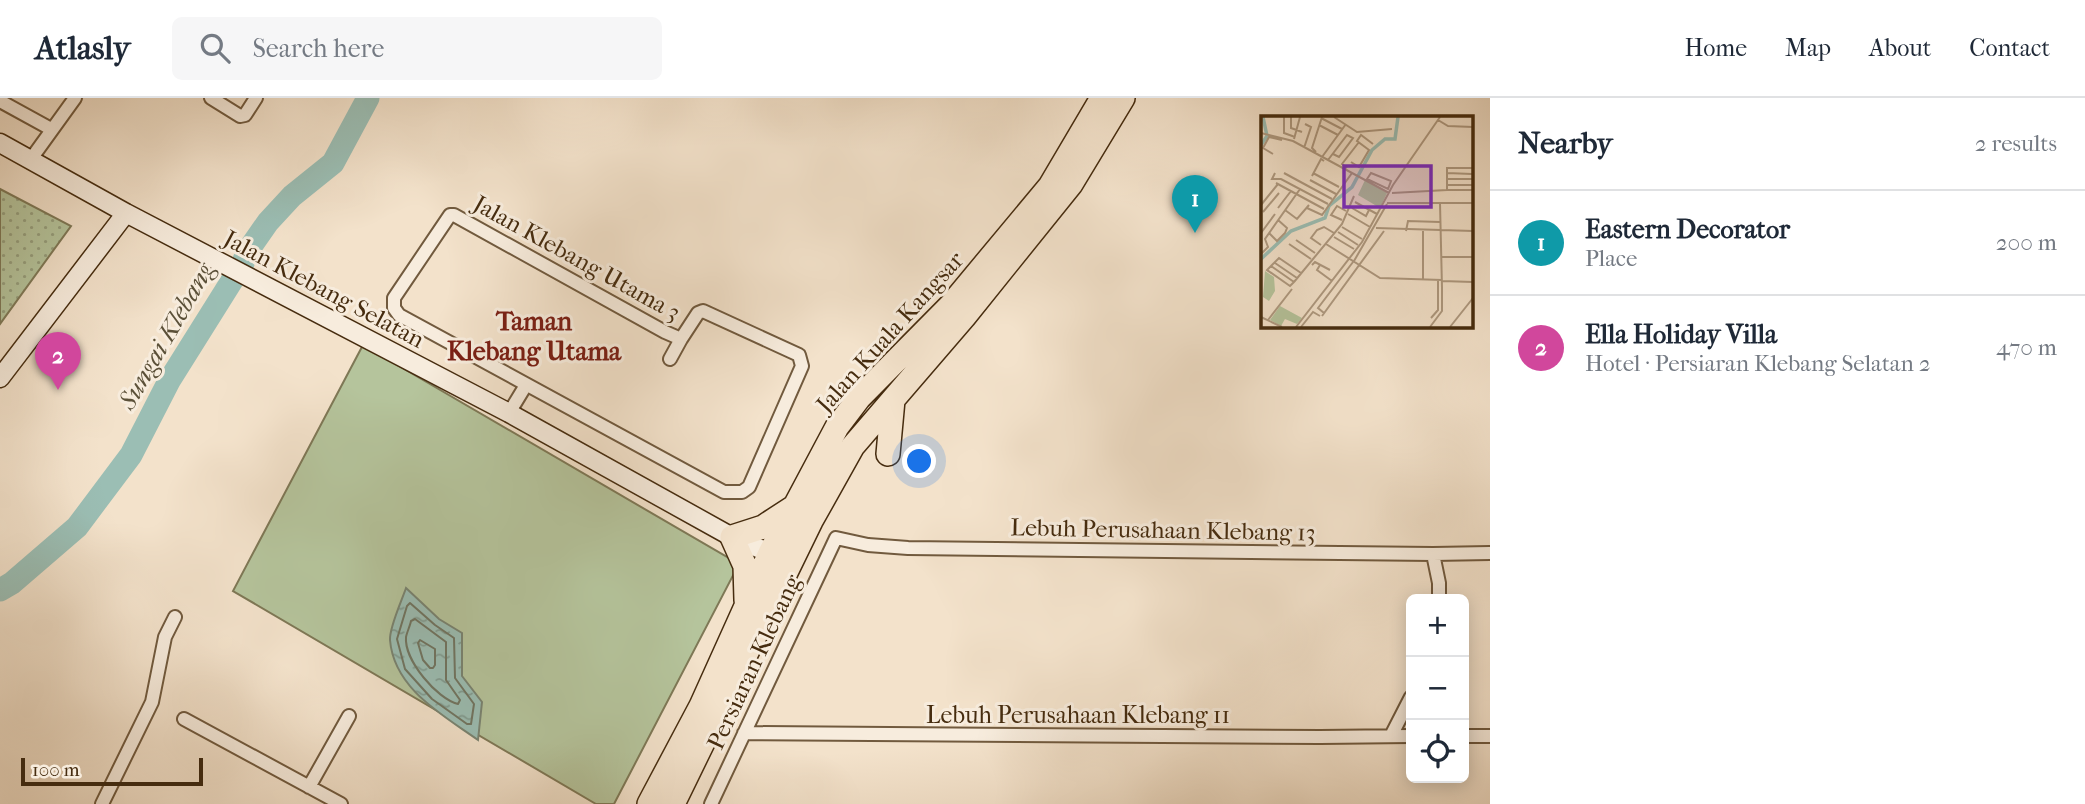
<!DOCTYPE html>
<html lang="en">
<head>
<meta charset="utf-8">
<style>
  body { margin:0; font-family:"IM FELL French Canon",serif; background:#f6f6f7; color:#1f2937 }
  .controls { position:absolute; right:21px; bottom:21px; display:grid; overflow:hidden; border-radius:10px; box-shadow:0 4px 18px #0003 }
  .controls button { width:63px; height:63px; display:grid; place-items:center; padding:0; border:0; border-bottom:2px solid #e0e1e3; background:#fff; color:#1f2937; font:35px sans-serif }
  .scale { position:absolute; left:21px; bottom:18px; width:182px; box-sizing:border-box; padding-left:7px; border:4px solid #462c0f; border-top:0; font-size:19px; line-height:24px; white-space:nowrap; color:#462c0f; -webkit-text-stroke:5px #f7ecdd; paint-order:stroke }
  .you { position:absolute; left:920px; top:364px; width:24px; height:24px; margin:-18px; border:5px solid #fff; border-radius:50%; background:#1a73e8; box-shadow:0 0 0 10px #1a73e833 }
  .badge { display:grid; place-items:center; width:46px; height:46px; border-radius:50%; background:#b45309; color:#fff; font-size:23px; font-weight:700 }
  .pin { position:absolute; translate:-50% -58px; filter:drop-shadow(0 2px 4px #0008) }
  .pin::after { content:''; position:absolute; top:37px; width:24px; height:21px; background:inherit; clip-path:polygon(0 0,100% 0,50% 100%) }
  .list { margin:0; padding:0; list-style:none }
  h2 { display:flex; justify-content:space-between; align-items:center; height:91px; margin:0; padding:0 28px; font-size:30px }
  h2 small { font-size:23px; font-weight:400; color:#747a83 }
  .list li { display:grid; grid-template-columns:46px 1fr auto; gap:21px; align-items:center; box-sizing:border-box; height:105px; padding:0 28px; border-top:2px solid #e0e1e3 }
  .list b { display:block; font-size:26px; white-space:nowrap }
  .list p { margin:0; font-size:23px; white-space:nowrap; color:#747a83 }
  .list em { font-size:23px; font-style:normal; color:#747a83 }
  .icon { flex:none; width:38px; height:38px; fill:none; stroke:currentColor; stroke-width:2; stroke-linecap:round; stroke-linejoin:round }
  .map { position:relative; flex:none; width:1490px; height:706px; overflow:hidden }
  header { display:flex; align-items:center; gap:42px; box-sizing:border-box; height:98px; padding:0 35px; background:#fff; border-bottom:2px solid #e0e1e3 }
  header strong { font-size:33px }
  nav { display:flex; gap:38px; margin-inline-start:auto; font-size:24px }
  .search { width:490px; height:63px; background:#f6f6f7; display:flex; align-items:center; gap:18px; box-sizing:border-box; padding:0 24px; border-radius:10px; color:#747a83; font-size:26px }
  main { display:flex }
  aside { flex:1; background:#fff }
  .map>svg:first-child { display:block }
  .grass { fill:#b5c49c; stroke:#7e7856; stroke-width:2 }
  .park { fill:url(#park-dots); stroke:#7e7856; stroke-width:2 }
  .water { fill:url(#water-ripples); stroke:#798472; stroke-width:2 }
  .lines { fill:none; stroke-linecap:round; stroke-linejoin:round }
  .shore { stroke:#707562; stroke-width:2 }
  .river { stroke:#9bbeb4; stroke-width:23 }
  .street-casing { stroke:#715a3e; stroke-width:16 }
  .secondary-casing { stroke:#462c0f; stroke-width:21 }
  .highway-casing { stroke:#462c0f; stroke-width:26 }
  .street { stroke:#f7ecdd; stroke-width:12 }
  .secondary { stroke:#f7ecdd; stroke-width:18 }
  .highway { stroke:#f3e2cb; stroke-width:23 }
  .labels { text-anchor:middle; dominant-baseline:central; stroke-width:6; stroke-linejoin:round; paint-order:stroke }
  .street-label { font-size:24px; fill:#462c0f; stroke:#f7ecdd }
  .neighbourhood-label { font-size:26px; font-weight:bold; fill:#7a1f14; stroke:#f7ecdd }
  .water-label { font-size:26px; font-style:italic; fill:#5b5038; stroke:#f7ecdd }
  .inset-river { fill:none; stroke:#9bbeb4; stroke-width:3.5 }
  .inset-road { fill:none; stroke:#ae9980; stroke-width:2 }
  .view { fill:#7b2cbf; fill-opacity:0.15; stroke:#7b2cbf; stroke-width:3.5 }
  .inset-edge { fill:none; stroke:#462c0f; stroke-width:3.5 }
</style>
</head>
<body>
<header>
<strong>Atlasly</strong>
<div class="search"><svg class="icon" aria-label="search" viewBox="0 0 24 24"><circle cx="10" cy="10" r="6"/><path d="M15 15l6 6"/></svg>Search here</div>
<nav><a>Home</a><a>Map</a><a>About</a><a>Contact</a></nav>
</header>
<main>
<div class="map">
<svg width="1490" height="706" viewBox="0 0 1490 706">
  <defs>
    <pattern id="park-dots" width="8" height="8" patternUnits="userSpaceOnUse" patternTransform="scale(1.75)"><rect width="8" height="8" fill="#b5c49c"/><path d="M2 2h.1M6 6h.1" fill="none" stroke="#959f7e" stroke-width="1.8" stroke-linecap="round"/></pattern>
    <pattern id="water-ripples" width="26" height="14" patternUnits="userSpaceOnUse" patternTransform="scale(1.75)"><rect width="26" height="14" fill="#9bbeb4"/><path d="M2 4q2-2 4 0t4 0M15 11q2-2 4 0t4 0" fill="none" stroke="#809b91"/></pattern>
  </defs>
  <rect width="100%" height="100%" fill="#f3e2cb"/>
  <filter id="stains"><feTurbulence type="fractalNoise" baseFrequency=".00286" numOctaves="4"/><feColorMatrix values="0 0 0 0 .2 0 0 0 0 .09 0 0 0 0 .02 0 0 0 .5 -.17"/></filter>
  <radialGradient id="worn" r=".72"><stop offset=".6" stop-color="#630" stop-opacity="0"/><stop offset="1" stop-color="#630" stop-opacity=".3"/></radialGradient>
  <path class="grass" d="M363 247 739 466 614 706H596L233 493Z"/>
  <path class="park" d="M0 91 71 128 0 226Z"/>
  <path class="water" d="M406 490 439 521 462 535V578L482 604 478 642C443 617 394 591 390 542 389 530 402 502 406 490Z"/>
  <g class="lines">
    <path class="shore" d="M410 505 435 527 454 540 455 580 474 606 471 626H467L432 601 405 571 397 541 407 508Z
      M415 521 446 544V582L460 602 458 606C437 601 404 562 406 539 407 534 410 528 411 523Z
      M420 542 435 551V567L433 570H430L423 562 418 545Z"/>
    <path class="river" d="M0 492 12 485 77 429 131 357 169 283 243 165 247 154 268 124 292 98 333 65 368 0"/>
    <defs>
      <path id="street" d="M211 0 240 18 245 17 256 0
        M0 3 51 31
        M31 61 75 0
        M450 117H454L665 234 681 241 698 215 703 213 799 257 802 268 749 389 742 394H724L399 217 394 210V200Z
        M670 261 681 241
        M509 315 526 287
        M1433 456 1439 485V501
        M184 621 341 706
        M744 635 1320 639 1411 638
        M1391 638 1411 599
        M1464 638H1490
        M309 689 349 618
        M102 706 152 604 165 539 175 519
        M711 706 836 440 868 447 908 450 1433 456 1490 455"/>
      <path id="secondary" d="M0 45 126 115 509 315 732 439 775 457
        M0 280 126 115"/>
      <path id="highway" d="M888 356 893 302
        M746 502 745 468 732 439 763 429 792 410
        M649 706 701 608 770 455 837 329 859 300 951 207 1050 88 1102 0
        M673 706 811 423 853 348 964 219 1071 86 1123 0"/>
    </defs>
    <use href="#street" class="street-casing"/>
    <use href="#secondary" class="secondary-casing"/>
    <use href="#highway" class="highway-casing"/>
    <use href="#street" class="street"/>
    <use href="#secondary" class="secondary"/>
    <use href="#highway" class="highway"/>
  </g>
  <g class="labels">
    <g class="street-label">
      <text transform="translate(577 160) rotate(29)">Jalan Klebang Utama 3</text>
      <text transform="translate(324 191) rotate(28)">Jalan Klebang Selatan</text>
      <text transform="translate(890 234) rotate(-48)">Jalan Kuala Kangsar</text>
      <text transform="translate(1163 432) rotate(1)">Lebuh Perusahaan Klebang 13</text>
      <text transform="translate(754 564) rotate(-65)">Persiaran Klebang</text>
      <text x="1078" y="617">Lebuh Perusahaan Klebang 11</text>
    </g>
    <g class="neighbourhood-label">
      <text x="534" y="223">Taman<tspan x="534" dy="30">Klebang Utama</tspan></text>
    </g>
    <g class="water-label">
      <text transform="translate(166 238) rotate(-60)">Sungai Klebang</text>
    </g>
  </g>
  <g transform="translate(1261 18)">
    <rect width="212" height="212" fill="#f3e2cb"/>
    <path d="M104 64 126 77 119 92 97 79ZM4 155 13 161 14 175 8 185 2 181Z" fill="#b5c49c"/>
    <path d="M19 190 41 202 36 208 24 203 20 210 9 204Z" fill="#b5c49c"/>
    <path class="inset-river" d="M0 29 6 20 2 1M0 143 30 115 64 102 68 90 91 71 111 34 124 23H134L137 1"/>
    <path class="inset-road" d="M23 1V17L34 21M30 1V12L41 16M73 1 96 16 131 13M60 2 81 13M177 4 187 10 212 11M58 9 77 19M0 17 32 25 128 77M33 23 39 1M43 32 50 11 44 8M55 36 51 32 61 1M12 38 2 32 8 21 21 24M61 41 85 8M67 44 86 19 92 22 78 41 72 38M90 46 98 51 108 34 96 25 100 19 112 28M86 52 81 48 98 26M14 57 11 63H20L67 88M23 57 71 83M52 57 78 71M110 57 130 65 127 73 106 63ZM186 57 211 58M51 60 60 43 63 45M186 63H211M49 64 75 78M15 67 63 93M186 69H211M186 74V52H212M186 74H212M131 77 186 74M94 86 116 98M126 87H212M179 87 181 172M0 89 17 68M17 92 30 75M46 92 61 99 91 57M91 92 105 100 108 94M24 94 36 103 48 89M2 96 18 77M87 98 109 111M81 104 70 99 76 90 85 95M81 111 101 123M115 112 212 115M145 115 147 105 179 106M162 115V164M77 116 97 129M0 117 14 98M8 117 16 125 24 117 26 112 17 104M73 121 93 133M35 124 54 137M28 128 50 143M65 128 119 162 181 164M60 129 50 122 56 114 63 111 73 117M0 138 7 131 4 123 39 73M180 141H212M93 145 126 88M14 147 36 162M51 149 54 146 69 154M59 149 56 154 71 165M10 150 33 166M181 165 212 166M33 166 81 108 93 80M33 166 29 170 6 154 18 142 40 157M63 197 57 192 92 146M61 200 123 115M0 201 21 211M170 202 177 194V164M7 204 31 173M35 211 101 126 132 69 179 1M40 211 52 196 59 200M169 211 181 195V171M189 211 212 182"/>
    <path class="view" d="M83 50H170V91H83Z"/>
    <rect width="212" height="212" class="inset-edge"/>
  </g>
  <rect width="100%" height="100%" filter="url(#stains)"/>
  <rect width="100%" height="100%" fill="url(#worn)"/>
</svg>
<div class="controls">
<button>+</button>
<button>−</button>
<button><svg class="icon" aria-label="locate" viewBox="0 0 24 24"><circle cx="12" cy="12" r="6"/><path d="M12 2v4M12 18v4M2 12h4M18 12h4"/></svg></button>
</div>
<div class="scale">100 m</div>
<div class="you"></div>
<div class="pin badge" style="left:1195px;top:135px;background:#0f9aa8">1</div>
<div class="pin badge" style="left:58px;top:292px;background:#d1479c">2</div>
</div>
<aside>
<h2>Nearby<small>2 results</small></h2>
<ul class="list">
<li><span class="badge" style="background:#0f9aa8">1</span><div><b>Eastern Decorator</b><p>Place</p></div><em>200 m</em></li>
<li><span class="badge" style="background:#d1479c">2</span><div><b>Ella Holiday Villa</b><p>Hotel · Persiaran Klebang Selatan 2</p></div><em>470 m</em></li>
</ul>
</aside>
</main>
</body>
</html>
